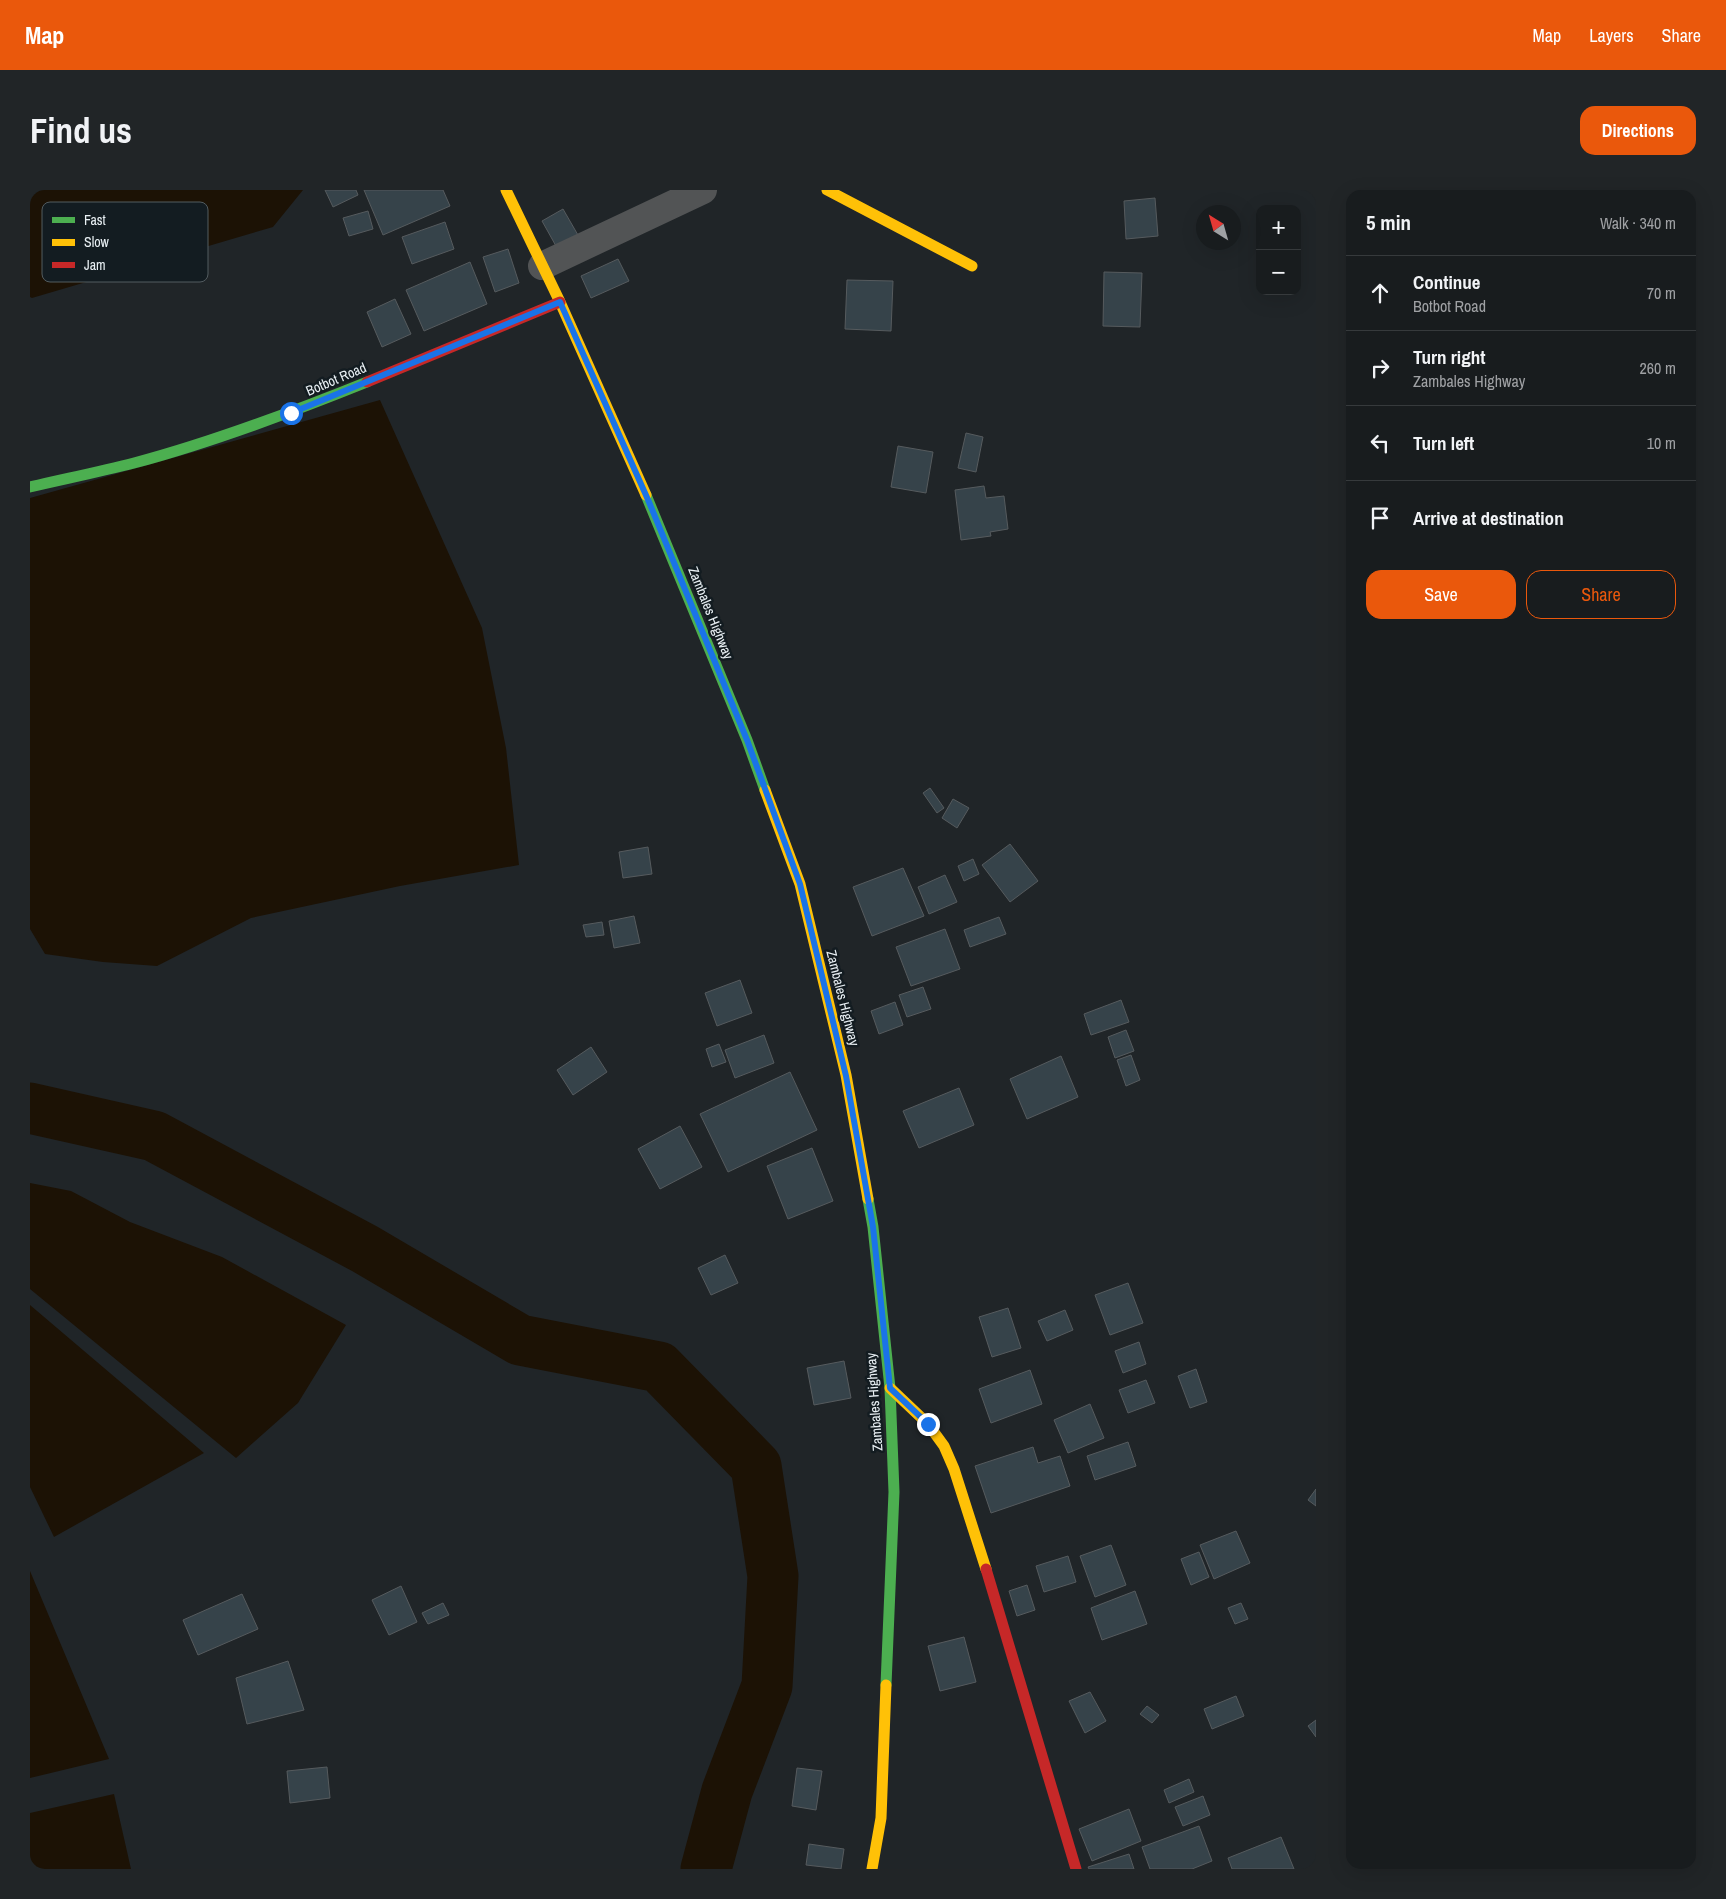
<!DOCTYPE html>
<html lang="en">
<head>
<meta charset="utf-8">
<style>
  body { margin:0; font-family:"Archivo Narrow",sans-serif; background:#212527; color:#f1f3f6 }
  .controls { position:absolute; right:15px; top:15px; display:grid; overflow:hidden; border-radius:10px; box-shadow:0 5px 20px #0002 }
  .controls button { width:45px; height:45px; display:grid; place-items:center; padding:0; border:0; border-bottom:1px solid #363a3c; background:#181c1e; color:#f1f3f6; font:25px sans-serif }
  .compass { position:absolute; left:1166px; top:15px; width:45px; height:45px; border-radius:50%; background:#181c1e; box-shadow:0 5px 20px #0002; rotate:323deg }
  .stop { position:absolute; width:15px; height:15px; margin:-11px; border:4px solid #1a73e8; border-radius:50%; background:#fff }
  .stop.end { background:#1a73e8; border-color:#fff; box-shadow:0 1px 5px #0008 }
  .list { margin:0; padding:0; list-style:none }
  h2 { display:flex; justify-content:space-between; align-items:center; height:65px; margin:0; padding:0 20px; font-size:21px }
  h2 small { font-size:16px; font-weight:400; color:#9fa1a4 }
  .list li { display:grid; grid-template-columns:32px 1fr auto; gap:15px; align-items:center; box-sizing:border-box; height:75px; padding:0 20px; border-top:1px solid #363a3c }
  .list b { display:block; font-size:19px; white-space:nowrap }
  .list p { margin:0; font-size:16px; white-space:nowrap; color:#9fa1a4 }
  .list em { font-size:16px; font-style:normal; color:#9fa1a4 }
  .actions { display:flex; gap:10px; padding:15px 20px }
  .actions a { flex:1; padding:11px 0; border:1px solid #ea580c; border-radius:15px; text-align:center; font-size:18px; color:#ea580c }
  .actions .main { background:#ea580c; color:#fff }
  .icon { flex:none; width:28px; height:28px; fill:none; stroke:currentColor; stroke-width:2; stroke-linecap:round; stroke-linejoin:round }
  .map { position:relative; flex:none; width:1286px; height:1679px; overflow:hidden; border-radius:15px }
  header { display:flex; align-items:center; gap:30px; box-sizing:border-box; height:70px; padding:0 25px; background:#ea580c; color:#fff }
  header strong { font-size:24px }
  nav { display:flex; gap:28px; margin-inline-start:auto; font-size:18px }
  .intro { display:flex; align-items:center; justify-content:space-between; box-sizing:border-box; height:120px; padding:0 30px }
  h1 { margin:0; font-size:35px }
  .button { padding:12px 22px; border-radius:15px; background:#ea580c; color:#fff; font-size:18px; font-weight:700 }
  main { display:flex; gap:30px; padding:0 30px }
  aside { flex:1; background:#181c1e; border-radius:15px; box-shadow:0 5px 20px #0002 }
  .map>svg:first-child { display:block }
  .water { fill:#1c1205 }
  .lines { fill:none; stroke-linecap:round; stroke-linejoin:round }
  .river { stroke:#1c1205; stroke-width:51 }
  .building { fill:#36434a; stroke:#565b5e }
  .street { stroke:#525455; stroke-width:28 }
  .fast { stroke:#4caf50; stroke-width:11 }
  .slow { stroke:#ffc107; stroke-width:11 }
  .jam { stroke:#c62828; stroke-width:11 }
  .route { stroke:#1a73e8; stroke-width:6 }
  .labels { text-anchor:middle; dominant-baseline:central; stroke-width:5; stroke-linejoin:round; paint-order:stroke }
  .street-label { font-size:14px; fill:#e9f0f4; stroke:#131c21 }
  .key { fill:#131c21; stroke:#535c60; stroke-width:1 }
  .key-label { font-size:14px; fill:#e9f0f4 }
</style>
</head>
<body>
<header>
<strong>Map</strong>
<nav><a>Map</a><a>Layers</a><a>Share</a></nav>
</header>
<div class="intro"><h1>Find us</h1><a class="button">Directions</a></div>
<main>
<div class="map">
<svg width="1286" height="1679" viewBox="0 0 1286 1679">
  <rect width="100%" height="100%" fill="#202528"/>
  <path class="water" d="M0 0H273L243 37 2 108 0 107Z
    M350 210 452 438 476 558 489 675 370 696 221 728 127 776 73 772 15 764 0 739V308Z
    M0 993 41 1001 100 1032 192 1067 316 1135 268 1213 206 1268 0 1099Z
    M0 1115 174 1263 24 1347 0 1297Z
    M0 1381 79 1569 0 1588Z
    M84 1604 101 1679H0V1623Z"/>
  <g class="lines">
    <path class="river" d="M0 918 124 946 335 1059 490 1150 629 1177 726 1276 743 1386 737 1496 697 1601 676 1679"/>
  </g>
  <path class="building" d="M295 0H326L328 5 303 17Z
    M334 0H413L420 16 353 45Z
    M1125 8 1128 46 1096 49 1094 11Z
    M533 19 552 52 531 65 512 31Z
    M338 21 343 39 319 46 313 28Z
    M415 32 424 59 382 74 372 47Z
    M478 59 489 93 465 102 453 67Z
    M588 69 599 91 561 108 551 86Z
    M440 72 457 114 394 141 376 100Z
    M1074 82 1112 83 1110 137 1073 136Z
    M817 90 863 91 861 141 815 139Z
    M365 109 381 144 352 157 337 122Z
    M936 243 953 247 946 282 928 278Z
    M868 256 903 262 896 303 861 297Z
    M954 296 956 308 974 306 978 339 960 342 961 346 931 350 925 300Z
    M900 598 914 618 907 623 893 603Z
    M923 609 939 618 927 638 912 628Z
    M980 654 1008 691 980 712 952 675Z
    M618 657 622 684 593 688 589 662Z
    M943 669 949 684 934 691 928 676Z
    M873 678 894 726 842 746 823 697Z
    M915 685 927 712 899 724 888 697Z
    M604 726 610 753 584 758 579 731Z
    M969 727 976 744 940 757 934 740Z
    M572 732 574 745 556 747 553 735Z
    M915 739 930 779 881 796 866 757Z
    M710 790 722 823 687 836 675 803Z
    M893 797 901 819 877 827 869 805Z
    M1091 810 1099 832 1061 845 1054 824Z
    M865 812 873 835 849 844 841 821Z
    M1096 840 1104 861 1085 868 1078 847Z
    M734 845 744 873 705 888 695 860Z
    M689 854 696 872 682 877 676 859Z
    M561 857 577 882 543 905 527 880Z
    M1101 865 1110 890 1096 896 1087 870Z
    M1031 866 1048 907 997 929 980 889Z
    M760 882 787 940 698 982 670 924Z
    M929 898 944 935 889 958 873 921Z
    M650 936 672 977 630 999 608 959Z
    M782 958 803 1011 758 1029 737 976Z
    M695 1065 708 1093 681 1105 668 1078Z
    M1098 1093 1113 1133 1080 1145 1065 1105Z
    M978 1118 991 1158 962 1167 949 1127Z
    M1035 1120 1043 1140 1017 1151 1008 1131Z
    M1109 1152 1116 1174 1093 1183 1085 1161Z
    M814 1171 821 1208 784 1215 777 1178Z
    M1166 1179 1177 1212 1160 1218 1148 1186Z
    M1000 1180 1012 1214 961 1233 949 1199Z
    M1116 1190 1125 1213 1098 1223 1089 1200Z
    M1060 1214 1074 1248 1038 1263 1024 1230Z
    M1098 1252 1106 1276 1065 1290 1057 1266Z
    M1003 1257 1008 1273 1030 1266 1040 1296 961 1323 945 1276Z
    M1286 1299V1316L1278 1310Z
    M1206 1341 1220 1373 1184 1389 1170 1355Z
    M1081 1355 1096 1395 1065 1407 1050 1366Z
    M1169 1362 1179 1387 1161 1395 1151 1369Z
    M1038 1366 1046 1392 1014 1402 1006 1376Z
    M997 1395 1005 1420 987 1426 979 1401Z
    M371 1396 387 1432 359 1445 342 1410Z
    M1105 1401 1117 1434 1072 1450 1061 1418Z
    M212 1404 228 1439 168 1465 153 1430Z
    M413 1413 419 1425 398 1434 392 1423Z
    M1211 1413 1218 1429 1205 1434 1198 1418Z
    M934 1447 946 1492 910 1501 898 1456Z
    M258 1471 274 1520 217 1534 206 1488Z
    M1060 1502 1076 1531 1055 1543 1039 1511Z
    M1206 1506 1214 1526 1182 1539 1174 1519Z
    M1117 1516 1129 1525 1122 1533 1110 1524Z
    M1286 1530V1547L1278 1536Z
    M297 1577 300 1608 260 1613 257 1581Z
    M767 1578 792 1581 786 1620 762 1616Z
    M1159 1589 1164 1602 1139 1613 1134 1600Z
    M1173 1606 1180 1625 1153 1636 1145 1617Z
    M1099 1619 1111 1651 1062 1671 1049 1639Z
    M1169 1636 1182 1671 1162 1679H1120L1112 1657Z
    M1251 1647 1264 1679H1202L1198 1668Z
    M779 1654 814 1659 811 1679 776 1675Z
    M1099 1664 1104 1679H1059L1058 1677Z"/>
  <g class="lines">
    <path class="street" d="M512 76 673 0"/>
    <path class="fast" d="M0 297C34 289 69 282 104 273 183 252 260 223 337 192
      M616 305 717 550 735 600
      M838 1009 843 1037 860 1198 864 1302 856 1495"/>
    <path class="slow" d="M476 0 530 112 616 305
      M797 0 942 76
      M735 600 770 694 816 885 838 1009
      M860 1198 898 1234 914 1256 924 1279 956 1379
      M842 1679 851 1628 856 1495"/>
    <path class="jam" d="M337 192 530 112
      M956 1379 1046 1679"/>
  </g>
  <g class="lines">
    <path class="route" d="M261 223 530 112 619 312 717 550 770 694 816 886 843 1037 860 1198 898 1234"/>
  </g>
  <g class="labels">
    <g class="street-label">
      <text transform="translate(306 189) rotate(-23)">Botbot Road</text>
      <text transform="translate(681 423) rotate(68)">Zambales Highway</text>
      <text transform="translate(813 808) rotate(76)">Zambales Highway</text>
      <text transform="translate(844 1212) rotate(-94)">Zambales Highway</text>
    </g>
  </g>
  <rect x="12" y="12" width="166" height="80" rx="8" class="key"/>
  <rect x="22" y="27" width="23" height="6" fill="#4caf50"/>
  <rect x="22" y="49" width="23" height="7" fill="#ffc107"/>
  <rect x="22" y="72" width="23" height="6" fill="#c62828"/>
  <g class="key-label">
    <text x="54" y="35">Fast</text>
    <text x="54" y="57">Slow</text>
    <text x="54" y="80">Jam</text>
  </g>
</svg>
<div class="controls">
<button>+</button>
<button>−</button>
</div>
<svg class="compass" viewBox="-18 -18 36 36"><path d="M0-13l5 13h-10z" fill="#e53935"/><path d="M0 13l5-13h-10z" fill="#9fa1a4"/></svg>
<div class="stop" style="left:261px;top:223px"></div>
<div class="stop end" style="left:898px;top:1234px"></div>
</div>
<aside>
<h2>5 min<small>Walk · 340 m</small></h2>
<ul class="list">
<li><svg class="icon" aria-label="ahead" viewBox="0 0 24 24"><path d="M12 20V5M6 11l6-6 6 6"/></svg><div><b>Continue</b><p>Botbot Road</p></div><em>70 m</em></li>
<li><svg class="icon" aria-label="right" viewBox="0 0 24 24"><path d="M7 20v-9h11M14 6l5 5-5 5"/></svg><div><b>Turn right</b><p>Zambales Highway</p></div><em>260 m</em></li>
<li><svg class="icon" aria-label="left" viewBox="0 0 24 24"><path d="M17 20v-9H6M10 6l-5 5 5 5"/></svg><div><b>Turn left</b></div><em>10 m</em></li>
<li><svg class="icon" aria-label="arrive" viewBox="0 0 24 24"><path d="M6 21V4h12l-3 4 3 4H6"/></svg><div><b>Arrive at destination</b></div></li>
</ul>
<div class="actions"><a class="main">Save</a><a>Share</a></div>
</aside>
</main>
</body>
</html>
